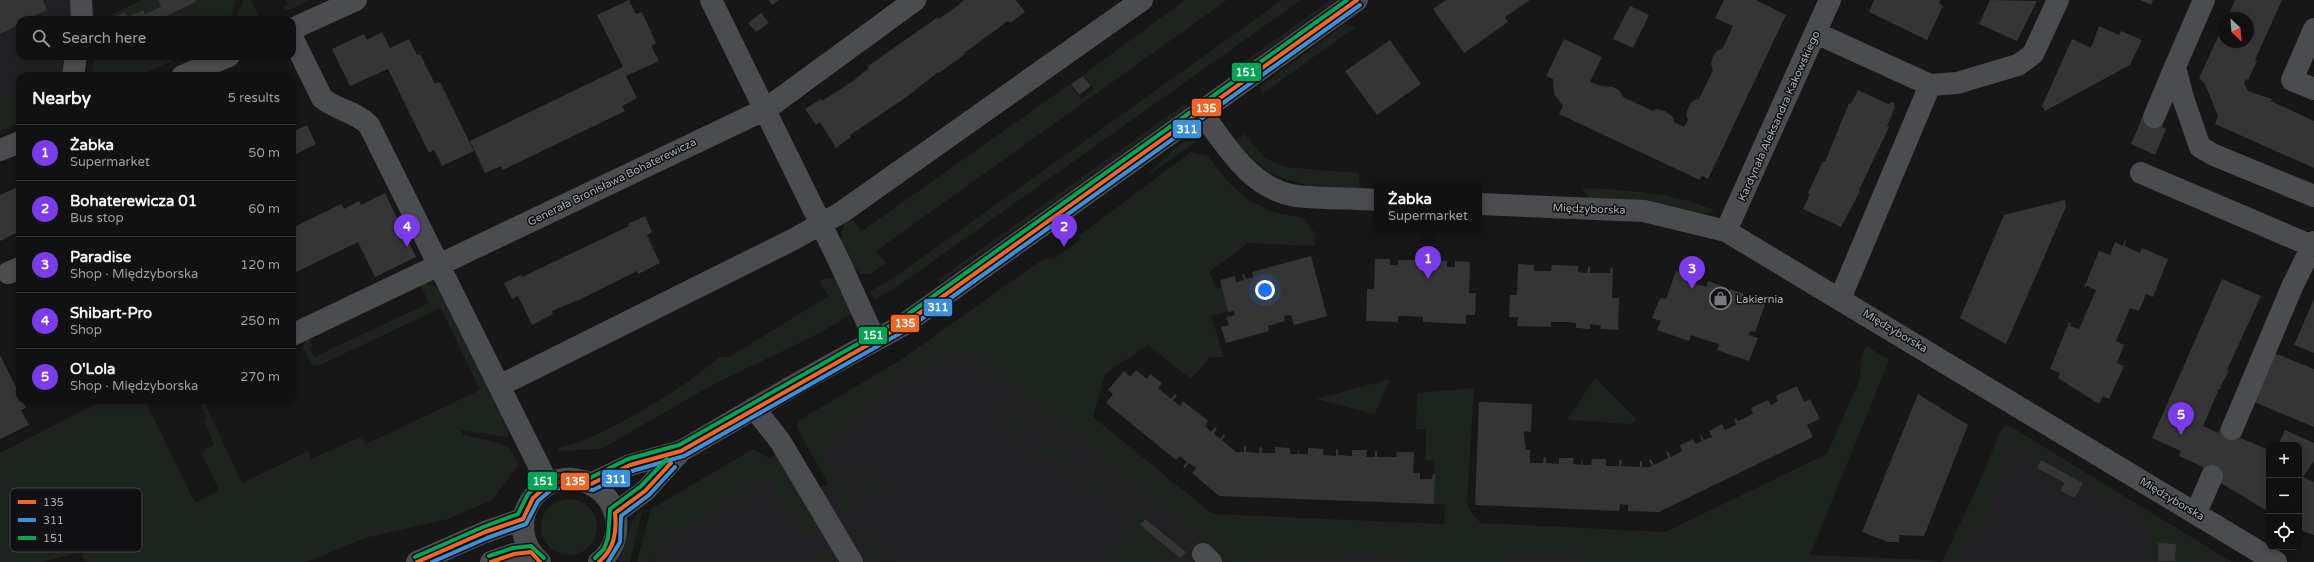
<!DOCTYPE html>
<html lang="en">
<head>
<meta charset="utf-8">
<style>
  body { margin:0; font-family:"Varela Round",sans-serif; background:#1e1f1f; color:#f1f3f6 }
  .controls { position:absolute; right:12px; bottom:12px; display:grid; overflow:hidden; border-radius:8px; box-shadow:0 2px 6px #0003 }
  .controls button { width:36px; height:36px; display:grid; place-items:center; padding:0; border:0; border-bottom:1px solid #303131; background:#111; color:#f1f3f6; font:20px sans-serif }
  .compass { position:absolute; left:2218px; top:12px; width:36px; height:36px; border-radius:50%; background:#111; box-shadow:0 2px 6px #0003; rotate:154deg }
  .you { position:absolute; left:1265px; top:290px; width:14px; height:14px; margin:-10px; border:3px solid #fff; border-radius:50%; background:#1a73e8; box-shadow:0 0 0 6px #1a73e833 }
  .badge { display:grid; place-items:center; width:26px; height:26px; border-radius:50%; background:#7c3aed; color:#fff; font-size:13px; font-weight:700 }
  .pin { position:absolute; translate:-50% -33px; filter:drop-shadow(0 1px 2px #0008) }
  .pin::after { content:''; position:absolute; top:21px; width:14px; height:12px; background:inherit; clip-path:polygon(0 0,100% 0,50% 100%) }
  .popup { position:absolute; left:1374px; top:181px; width:108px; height:52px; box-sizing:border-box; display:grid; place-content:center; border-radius:8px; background:#111; filter:drop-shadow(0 1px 3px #0005); font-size:13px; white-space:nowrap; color:#9c9d9f }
  .popup b { font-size:15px; color:#f1f3f6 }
  .popup::after { content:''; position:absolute; left:50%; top:100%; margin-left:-8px; border:8px solid transparent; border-top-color:#111 }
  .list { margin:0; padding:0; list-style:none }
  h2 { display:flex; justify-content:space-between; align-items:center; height:52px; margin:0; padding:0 16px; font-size:17px }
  h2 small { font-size:13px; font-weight:400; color:#9c9d9f }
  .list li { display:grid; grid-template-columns:26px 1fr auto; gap:12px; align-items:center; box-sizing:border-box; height:56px; padding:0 16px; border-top:1px solid #303131 }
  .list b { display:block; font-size:15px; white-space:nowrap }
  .list p { margin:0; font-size:13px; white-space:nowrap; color:#9c9d9f }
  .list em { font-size:13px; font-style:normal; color:#9c9d9f }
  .icon { flex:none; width:22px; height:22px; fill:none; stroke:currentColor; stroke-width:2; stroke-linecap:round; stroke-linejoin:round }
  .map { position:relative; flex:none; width:2314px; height:562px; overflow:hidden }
  .search { position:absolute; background:#111; box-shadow:0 2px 6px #0003; left:16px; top:16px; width:280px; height:44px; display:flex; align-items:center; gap:10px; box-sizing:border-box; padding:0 14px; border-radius:12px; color:#9c9d9f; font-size:15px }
  .panel { position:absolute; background:#111; box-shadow:0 2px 6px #0003; left:16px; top:72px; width:280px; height:332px; border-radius:12px }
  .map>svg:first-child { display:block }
  .built { fill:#212123 }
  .green { fill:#1d241e }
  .building { fill:#353536 }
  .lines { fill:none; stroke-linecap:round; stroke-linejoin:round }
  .minor-tunnel { stroke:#343537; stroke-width:22; stroke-dasharray:22 11; stroke-linecap:butt }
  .minor { stroke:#4b4c50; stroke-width:22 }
  .bus-1-casing { stroke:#111113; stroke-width:7 }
  .bus-2-casing { stroke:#111113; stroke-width:7 }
  .bus-3-casing { stroke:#111113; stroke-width:7 }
  .bus-1 { stroke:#f26522; stroke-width:4 }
  .bus-2 { stroke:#3a90db; stroke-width:4 }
  .bus-3 { stroke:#00a651; stroke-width:4 }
  .labels { text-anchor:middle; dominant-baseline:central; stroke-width:3; stroke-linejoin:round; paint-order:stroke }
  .street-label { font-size:11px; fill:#a8adb8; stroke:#111113 }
  .poi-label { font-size:11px; fill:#a8adb8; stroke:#111113; text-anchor:start }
  .key { fill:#111113; stroke:#3e4045; stroke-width:1 }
  .key-label { font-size:11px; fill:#a8adb8 }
  .line-badge { stroke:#111113; stroke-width:1.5 }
  .badge-label { font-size:11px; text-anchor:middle; font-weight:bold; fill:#fff }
</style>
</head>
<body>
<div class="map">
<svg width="2314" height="562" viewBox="0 0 2314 562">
  <rect width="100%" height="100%" fill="#171717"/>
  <path class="built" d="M0 0H72L73 20H20V56H68L65 76H20V123L0 131Z
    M955 332 1162 504 1297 539 1931 560 1938 562H653L668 505 753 457 811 493 829 483 801 436Z
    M2008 425 2225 558 2232 562H1942L1977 488 2000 433 2004 427Z"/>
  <path class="green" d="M142 0H158L161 7 145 14 128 17 125 12 109 20H100Z
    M196 0H236L230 20H167L165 17 196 2Z
    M243 0H251L260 20H236Z
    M286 0H311L286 11 283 6 288 4Z
    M1185 0H1227L876 251 886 263 871 274H861L854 268 840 241 844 222 853 221 862 231 1070 84 1081 99 1094 89 1083 75Z
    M1282 0H1301L898 286 874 300 870 291 892 279Z
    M1331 0H1336L1243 67 1241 64Z
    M1344 25 1356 27 1263 93 1259 87Z
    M52 56H68L65 76H62Z
    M94 56H183L137 76H92Z
    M20 93V123L0 131V102Z
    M1185 104 1187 107 940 283 938 280Z
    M1244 134 1265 158 1284 167 1359 173 1360 189C1309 187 1268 185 1236 140Z
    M1185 141H1197L1144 178 1170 153 1169 152Z
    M1191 152 1208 156 1229 183 1247 199 1273 212 1303 218 1315 233V246L1248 243 1209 272 1217 289 1222 287 1228 312 1211 316 1224 357H1210L1191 379 1148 345 1105 374 1093 417 1210 512 1215 514 1444 524 1445 504H1434L1435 461 1425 460 1426 429H1416L1417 393 1474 388 1467 503 1473 516 1481 523 1665 532 1827 454 1860 379 1861 358 1866 346 1889 360 1810 555 1931 560 1938 562H1582L1577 556V551L1566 550 1565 554 1506 553V562H1405V558L1347 556V559H1261V562H1227L1069 432 968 353C949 348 939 359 926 372L915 361 908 366 821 453 851 505 850 512 847 515 801 436 797 427 798 421 902 359 1036 264 1049 257 1054 259 1081 239 1079 236Z
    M1581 188C1628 190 1673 192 1716 211L1702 214 1678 208 1590 198Z
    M826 278 835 279 851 314 820 333 714 384 601 449 559 451 557 448C593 444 693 383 719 357H729L829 296 819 281Z
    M424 283 431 284 441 291 509 427 508 437 461 430 463 435 495 442 510 448 519 465 492 500 448 519 365 538 308 562H85L81 551 45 562H0V453L103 400H145L195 503 219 490 202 454 205 453 204 450 214 445 204 420 207 418 199 400H203L242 483 308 451 311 459 362 436 366 444 480 390 441 308 318 366 312 365 303 348 306 339 310 340 313 347 310 348 314 357 429 303 420 284Z
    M1595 378 1637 419 1630 424 1567 420Z
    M1390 379 1375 414 1316 399Z
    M998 406 1005 408 1028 425 1027 432 1023 434 1011 423H1003L991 410Z
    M2008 425 2225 558 2232 562H2149V518L2007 441 1993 497 1977 536 1968 534 1955 562H1942L1977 488 2000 433 2004 427Z
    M1045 445 1055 447 1069 457 1070 465 1067 468 1055 455 1049 461 1037 449Z
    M753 449 769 458 776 454 817 524 816 533 809 536 804 533 770 478 658 544 653 562H637L651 509Z
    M859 466 884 491 874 495 868 494 857 475Z
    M1088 475 1093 477 1111 491V500L1099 488 1093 493 1081 481Z
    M541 527a28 28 0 1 1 56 0a28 28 0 1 1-56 0Z
    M643 507 630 562H619L632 521Z
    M1131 510H1135L1145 519 1140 526 1180 558 1186 552 1195 562H1101L1137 526 1125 514Z
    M860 532H864L881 549 886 548 898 561 881 562 854 537Z
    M830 554 837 557 840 562H820L818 558Z"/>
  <path class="building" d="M0 0H43L47 10 27 20H20V24L0 34Z
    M158 0H196V2L165 17 167 20H108L125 12 128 17 143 10 145 14 161 7Z
    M629 0 636 14 642 12 656 43 651 46 659 61 626 76 637 98 622 106 625 111 503 170 501 166 485 173 470 141 623 67 597 15Z
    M768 0H779L772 5Z
    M964 0H1016L1025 12 1010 23 1008 21 993 32 964 53 965 54 939 73 938 72 908 96 850 135 851 137 836 148 820 122 816 125 805 109 821 99 822 101 853 81 869 68 868 66 938 17 939 19 956 7Z
    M1446 0H1530L1505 17 1508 22 1464 53 1433 9Z
    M1724 0H1756L1786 15 1708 179 1702 176 1700 180 1559 114 1563 106 1554 94 1553 79 1546 76 1564 39 1602 57 1590 82 1602 86 1613 87 1620 91 1623 97 1653 111 1656 109 1665 111 1673 117 1674 122 1684 127 1688 120 1686 114 1690 104 1694 100 1699 99 1713 70 1711 64 1713 56 1717 51 1723 48 1733 26 1715 18Z
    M1874 0H1940L1939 3 1943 6 1927 40 1869 12Z
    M1990 0 2037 1 2017 41 1979 24Z
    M2140 0H2153L2151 5Z
    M2235 0H2282L2255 60 2257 61 2248 80 2246 79 2244 83 2248 91 2272 99 2271 101 2314 121V168L2215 124 2218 116 2205 84 2199 78 2224 24V42H2248V18H2227Z
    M1630 6 1649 15 1633 48 1613 39Z
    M761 13 769 23 756 32 748 23Z
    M2099 26 2119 35 2121 31 2142 40 2130 65 2045 111 2042 106 2072 39 2091 48Z
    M382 32 390 48 409 39 417 55 420 54 435 84 440 82 474 151 442 166 434 150 429 153 388 69 350 86 332 49 364 34 367 40Z
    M1390 40 1421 84 1377 115 1345 71Z
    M1083 76 1091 86 1079 95 1071 84Z
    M1858 90 1888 104 1893 102 1895 107 1887 126 1889 127 1859 190 1860 191 1841 227 1803 209 1810 194 1808 193 1823 161 1825 162 1849 103 1851 104Z
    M2142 119 2166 129 2155 155 2131 144Z
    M307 125 316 144 292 156V132Z
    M20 186V231L0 241V195Z
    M385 193 416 257 375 277 358 242 292 274V228L341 204 344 209 359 201 361 205Z
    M2065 200 2066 207 2006 344 1960 318 2004 215Z
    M645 216 652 232 647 235 660 263 638 274 637 271 581 299 552 311 553 314 532 325 518 296 512 299 504 283 521 275 522 277 629 226 628 224Z
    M2125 240 2126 241 2125 246 2140 253 2142 248 2168 259 2153 297 2146 294 2139 311 2130 308 2116 341 2124 345 2117 363 2124 366 2109 399 2103 396 2099 404 2058 378 2060 373 2050 369 2069 322 2071 323 2070 326 2079 329 2096 290 2087 286 2084 288 2099 251 2110 255 2115 242 2123 246Z
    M1311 256 1327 316 1294 325 1291 315 1284 316 1285 321 1268 326 1269 331 1226 343 1221 327 1229 325 1226 317 1235 315 1234 311 1228 312 1220 280 1235 276 1236 282 1244 280 1242 274H1244L1246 279 1253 277 1252 272Z
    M1375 259H1390V265H1398V260H1424L1423 266H1431V261H1447V267H1455V261L1470 262 1469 293H1476L1475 315H1466V324L1423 322V317L1407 316H1398V322L1366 321 1367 289H1374Z
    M1518 264 1534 265V271H1551L1552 265 1578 266V272L1587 273 1588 267H1590V273H1610L1611 267 1613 268 1612 298H1619L1618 330 1600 329 1601 325 1590 324V329L1576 328V323L1567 322H1551V327L1517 326 1518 317H1509L1510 295H1517Z
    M1676 271 1691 276 1689 281 1706 287 1708 281 1722 286 1720 292 1728 294 1730 289 1744 294 1742 299 1750 302 1751 297 1766 302 1755 332 1750 331 1749 335 1758 338 1749 361 1717 350 1719 344 1705 340 1691 335 1689 341 1657 330 1661 321 1652 318 1660 298 1666 299Z
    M2222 279 2261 296 2227 370 2229 371 2220 387 2222 388 2219 389 2203 426 2237 441 2238 437 2269 450V512L2219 482 2205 468 2179 456 2181 451 2152 438Z
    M2314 299V353L2294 345Z
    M2274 353 2314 369V427L2254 402Z
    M0 355 20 395V400H22L26 408 21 410 29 425 0 439Z
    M1136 370 1147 379 1150 374 1162 383 1158 388 1171 399 1175 394 1177 396 1173 400 1180 406 1183 401 1208 421 1205 426 1211 432 1215 427 1217 429 1214 434 1220 439 1224 434 1225 436 1222 440 1236 452H1244V446H1246V452L1259 453 1260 447H1262V453H1275V447L1290 448V454H1298V448L1299 454H1308V448L1323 449V455L1336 456V449H1338V455L1352 456V450H1367L1366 457H1375V451H1377V457H1396L1397 452H1414L1413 473H1420V479H1432L1433 474 1435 473 1434 504 1219 496 1192 473 1196 468 1189 463 1185 468 1183 466 1187 462 1180 456 1176 460 1106 403 1113 394 1108 390 1124 371 1130 377Z
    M1797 386 1804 402 1810 399 1820 419 1807 425 1813 437 1659 512 1628 511V505L1620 504 1619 511 1475 505 1479 402 1532 404 1531 432 1524 431V435L1526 450H1530V463H1543L1544 457H1546V463L1559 464V458H1574L1573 464 1581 465 1582 458 1583 465H1591L1592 459H1606V466H1619V460H1622L1621 466 1640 467V461H1642V467H1649L1652 466 1649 460 1651 459 1654 465 1668 458 1666 452 1668 451 1671 457 1682 451 1680 445 1693 439 1696 444 1702 441 1700 435H1701L1704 440 1712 437 1709 431 1722 424 1725 430 1736 425 1734 419 1736 418 1738 421 1753 414 1751 408 1768 400 1771 405 1778 401 1776 396Z
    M1918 394 1968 425 1924 536 1899 535V542H1888L1862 532Z
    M2285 430 2314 443V461L2303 477 2314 482V535L2299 530V445H2278Z
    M2041 460 2083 483 2075 498 2060 491 2065 483 2037 468Z
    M1145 519 1186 552 1180 558 1140 525Z
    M2158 543 2176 544 2175 561H2158Z"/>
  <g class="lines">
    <path class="minor-tunnel" d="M2145 141 2154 117
      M2212 476 2232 429"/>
    <path class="minor" d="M81 0 82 20
      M711 0 839 261 875 340
      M2204 0 2175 67 2183 98 2200 147 2214 155 2314 196
      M292 29 356 0
      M2314 29 2292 80 2314 89
      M1816 33 1930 85 1957 83 2018 65 2033 54 2058 0
      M292 37 322 98C336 110 355 111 369 125L548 484
      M73 76 76 56
      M182 76 229 56
      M1201 112C1226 145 1251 190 1297 196 1323 199 1351 198 1377 200
      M2154 117 2175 67
      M0 150 20 142
      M2141 173 2312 246
      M1479 204 1644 211 1726 231 2276 562
      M1726 231 1830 0
      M8 273 20 268
      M1840 299 1930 85
      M292 335 766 109 915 0
      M499 386 794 239 842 212 1142 0
      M754 408 780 441 852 562
      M2232 429 2292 287 2314 242
      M591 484 630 465 681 451 798 383 903 325 1357 0
      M615 513 645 491 681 451
      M2196 513 2212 476
      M1203 554 1211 562
      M417 562 485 532 523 519
      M491 562 514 554 531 552
      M540 562C495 522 548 454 597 488 607 495 614 507 616 519 618 535 613 552 599 562"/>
    <defs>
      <path id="bus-1" d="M417 562 485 532 523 519 533 498 548 485 568 480 591 484 630 465 681 451 903 325 1357 0
        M491 562 514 554 531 552 540 562
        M599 562C614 549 617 533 615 513L645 491 671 463"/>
      <path id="bus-2" d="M432 562 487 538 526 524 538 501 551 490 568 486 593 490 632 471 684 456 906 330 1360 5
        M608 562 620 542 621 516 649 495 675 467"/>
      <path id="bus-3" d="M489 556 513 548 531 546 544 558
        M415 557 483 527 518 514 528 494 545 479 568 474 590 478 628 459 679 445 900 320 1347 0
        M595 558 604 549 608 538 610 509 641 486 667 459"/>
    </defs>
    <use href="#bus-1" class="bus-1-casing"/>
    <use href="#bus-2" class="bus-2-casing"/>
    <use href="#bus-3" class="bus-3-casing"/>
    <use href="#bus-1" class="bus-1"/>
    <use href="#bus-2" class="bus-2"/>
    <use href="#bus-3" class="bus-3"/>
  </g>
  <defs>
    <symbol id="shop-ring" viewBox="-11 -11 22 22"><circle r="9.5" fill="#111113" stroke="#757880" stroke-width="1.5"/><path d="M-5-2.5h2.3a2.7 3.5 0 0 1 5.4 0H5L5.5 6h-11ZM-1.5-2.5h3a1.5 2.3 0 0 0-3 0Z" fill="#757880"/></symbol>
  </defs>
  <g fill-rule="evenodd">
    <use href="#shop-ring" x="1708" y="286" width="25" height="25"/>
  </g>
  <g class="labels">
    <g class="street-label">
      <text transform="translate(1779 116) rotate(-66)">Kardynała Aleksandra Kakowskiego</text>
      <text transform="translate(612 182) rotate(-26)">Generała Bronisława Bohaterewicza</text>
      <text transform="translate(1589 209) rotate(2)">Międzyborska</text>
      <text transform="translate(1895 331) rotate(31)">Międzyborska</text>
      <text transform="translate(2172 499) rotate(31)">Międzyborska</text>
    </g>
    <g class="poi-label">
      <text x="1736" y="299">Lakiernia</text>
    </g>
  </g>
  <rect x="10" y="488" width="132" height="64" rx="6" class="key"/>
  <rect x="18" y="500" width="18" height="4" fill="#f26522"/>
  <rect x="18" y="518" width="18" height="4" fill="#3a90db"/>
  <rect x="18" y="536" width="18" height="4" fill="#00a651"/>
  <g class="key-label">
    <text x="43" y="506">135</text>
    <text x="43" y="524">311</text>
    <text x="43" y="542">151</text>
  </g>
  <g class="line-badge">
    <rect x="1231" y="62" width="31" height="20" rx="4" fill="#00a651"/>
    <rect x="1191" y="98" width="31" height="19" rx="4" fill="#f26522"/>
    <rect x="1172" y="119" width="30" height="20" rx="4" fill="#3a90db"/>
    <rect x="923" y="298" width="30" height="19" rx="4" fill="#3a90db"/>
    <rect x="890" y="314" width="30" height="19" rx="4" fill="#f26522"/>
    <rect x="858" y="326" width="30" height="19" rx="4" fill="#00a651"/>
    <rect x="601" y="469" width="30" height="19" rx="4" fill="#3a90db"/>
    <rect x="527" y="471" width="31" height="20" rx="4" fill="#00a651"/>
    <rect x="560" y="472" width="30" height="19" rx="4" fill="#f26522"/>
  </g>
  <g class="badge-label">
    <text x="1246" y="76">151</text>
    <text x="1206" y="112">135</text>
    <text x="1187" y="133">311</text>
    <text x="938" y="311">311</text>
    <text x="905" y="327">135</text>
    <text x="873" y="339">151</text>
    <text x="616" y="483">311</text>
    <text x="543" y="485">151</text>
    <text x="575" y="485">135</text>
  </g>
</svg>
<div class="controls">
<button>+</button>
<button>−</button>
<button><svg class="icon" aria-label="locate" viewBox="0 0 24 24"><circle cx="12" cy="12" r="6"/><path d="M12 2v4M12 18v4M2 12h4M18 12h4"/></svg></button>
</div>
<svg class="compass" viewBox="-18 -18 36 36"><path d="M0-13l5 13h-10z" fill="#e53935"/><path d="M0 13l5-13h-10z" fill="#9c9d9f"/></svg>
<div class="you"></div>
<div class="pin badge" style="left:1428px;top:279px">1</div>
<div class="popup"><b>Żabka</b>Supermarket</div>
<div class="pin badge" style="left:1064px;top:247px">2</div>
<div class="pin badge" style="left:1692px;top:289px">3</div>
<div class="pin badge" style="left:407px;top:247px">4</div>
<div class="pin badge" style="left:2181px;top:435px">5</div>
<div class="search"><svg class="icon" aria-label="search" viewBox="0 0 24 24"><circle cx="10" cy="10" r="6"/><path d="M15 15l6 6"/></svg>Search here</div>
<section class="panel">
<h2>Nearby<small>5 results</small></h2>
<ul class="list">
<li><span class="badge">1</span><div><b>Żabka</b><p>Supermarket</p></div><em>50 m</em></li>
<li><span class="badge">2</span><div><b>Bohaterewicza 01</b><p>Bus stop</p></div><em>60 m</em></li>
<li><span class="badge">3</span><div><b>Paradise</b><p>Shop · Międzyborska</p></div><em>120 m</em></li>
<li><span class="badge">4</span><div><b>Shibart-Pro</b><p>Shop</p></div><em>250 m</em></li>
<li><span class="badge">5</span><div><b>O'Lola</b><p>Shop · Międzyborska</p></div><em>270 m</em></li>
</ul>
</section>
</div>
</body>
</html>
